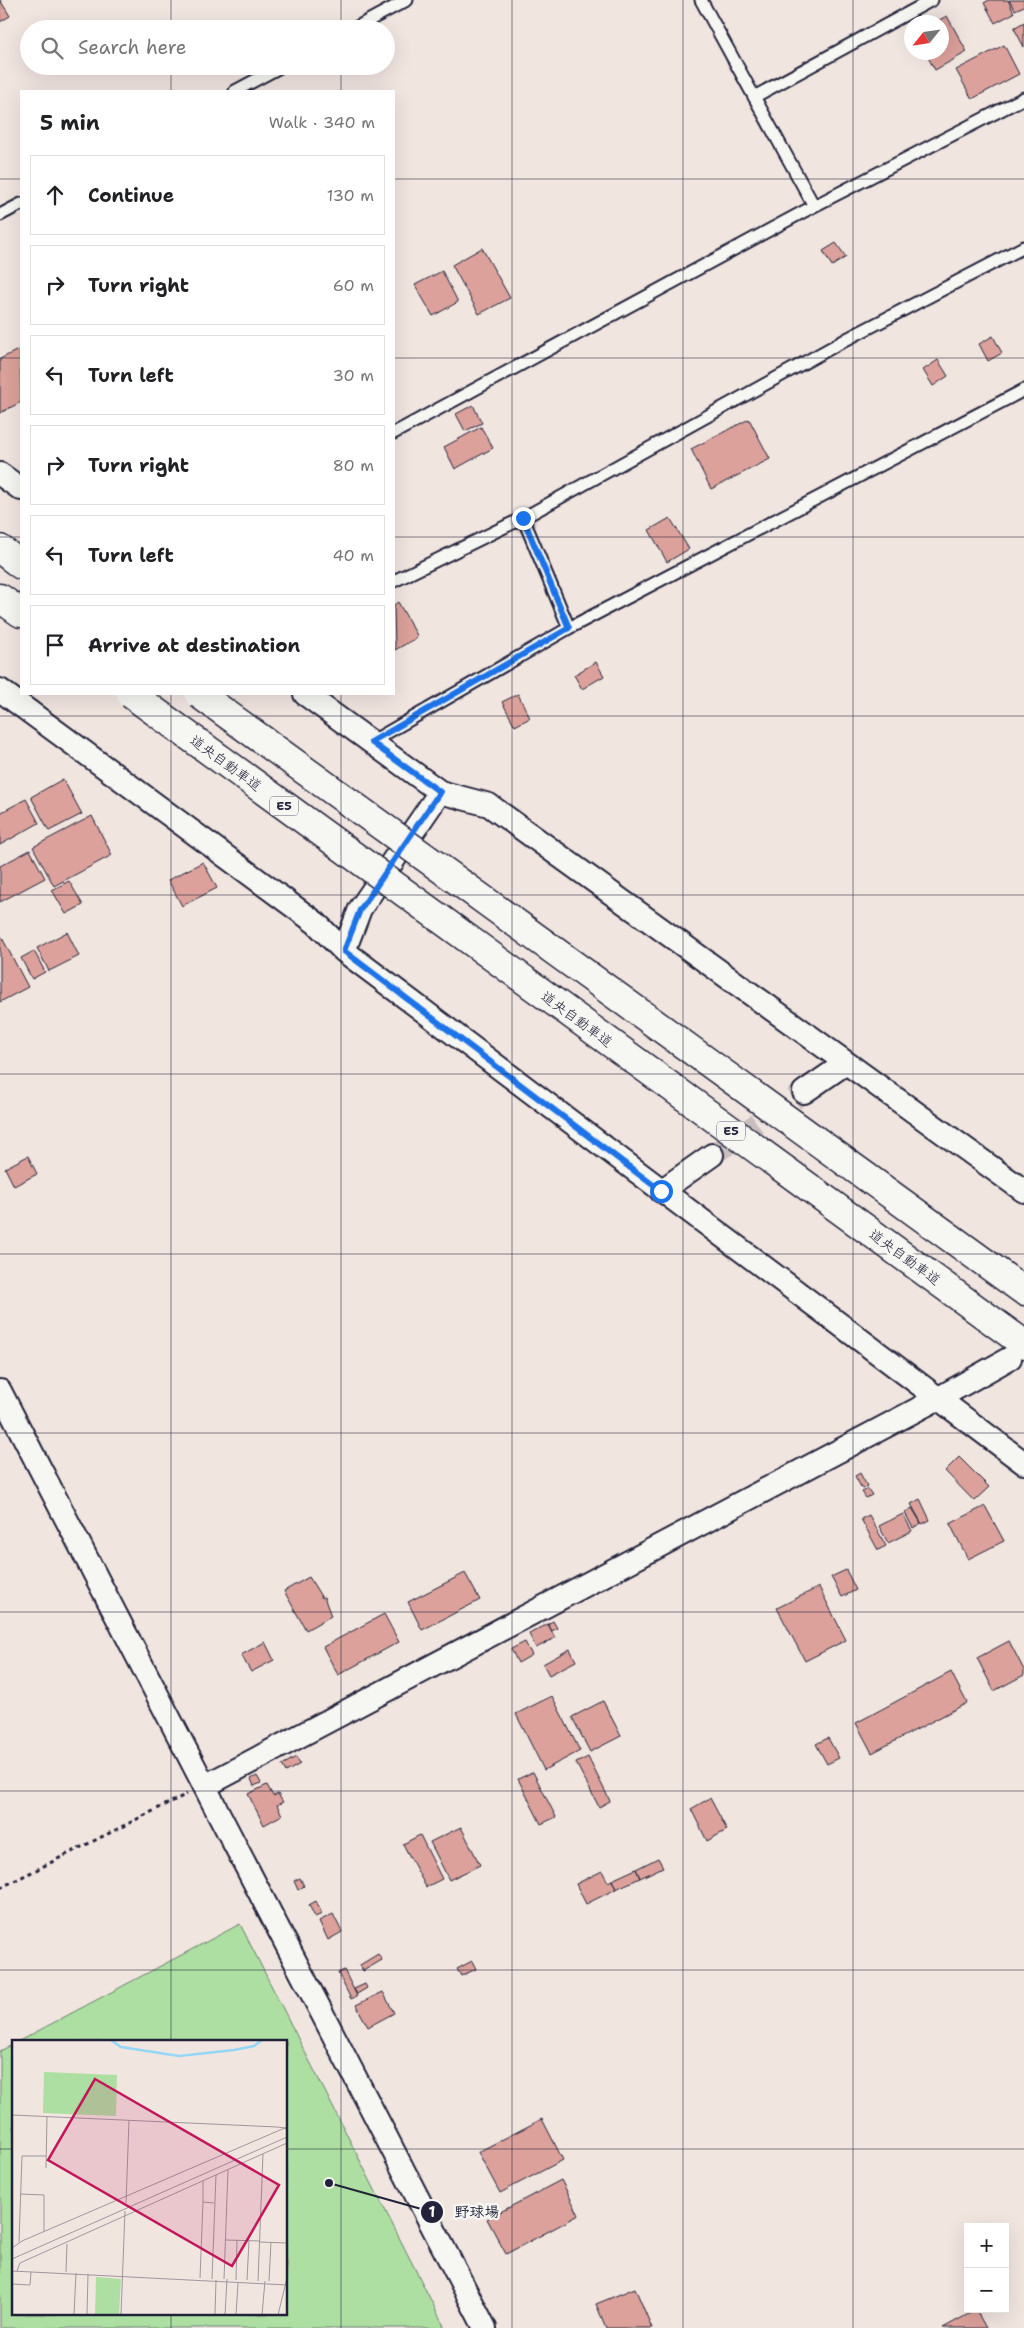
<!DOCTYPE html>
<html lang="en">
<head>
<meta charset="utf-8">
<style>
  body { margin:0; font-family:"Shantell Sans","Klee One",sans-serif; background:#f6f6f6; color:#202124 }
  .controls { position:absolute; right:15px; bottom:15px; display:grid; overflow:hidden; border-radius:0px; box-shadow:0 5px 20px #0002 }
  .controls button { width:45px; height:45px; display:grid; place-items:center; padding:0; border:0; border-bottom:1px solid #e0e0e0; background:#fff; color:#202124; font:25px sans-serif }
  .compass { position:absolute; left:904px; top:15px; width:45px; height:45px; border-radius:50%; background:#fff; box-shadow:0 5px 20px #0002; rotate:240deg }
  .stop { position:absolute; width:15px; height:15px; margin:-11px; border:4px solid #1a73e8; border-radius:50%; background:#fff }
  .stop.end { background:#1a73e8; border-color:#fff; box-shadow:0 1px 5px #0008 }
  .list { margin:0; padding:0; list-style:none }
  h2 { display:flex; justify-content:space-between; align-items:center; height:65px; margin:0; padding:0 20px; font-size:21px }
  h2 small { font-size:16px; font-weight:400; color:#757577 }
  .list li { display:grid; grid-template-columns:32px 1fr auto; gap:15px; align-items:center; box-sizing:border-box; height:80px; margin:0 10px 10px; padding:0 10px; border:1px solid #e0e0e0; border-radius:0px }
  .list b { display:block; font-size:19px; white-space:nowrap }
  .list em { font-size:16px; font-style:normal; color:#757577 }
  .icon { flex:none; width:28px; height:28px; fill:none; stroke:currentColor; stroke-width:2; stroke-linecap:round; stroke-linejoin:round }
  .map { position:relative; flex:none; width:1024px; height:2328px; overflow:hidden }
  .search { position:absolute; background:#fff; box-shadow:0 5px 20px #0002; left:20px; top:20px; width:375px; height:55px; display:flex; align-items:center; gap:12px; box-sizing:border-box; padding:0 18px; border-radius:28px; color:#757577; font-size:19px }
  .panel { position:absolute; background:#fff; box-shadow:0 5px 20px #0002; left:20px; top:90px; width:375px; height:605px; border-radius:0px }
  .map>svg:first-child { display:block }
  .green { fill:#acdfa1; stroke:#67806e }
  .building { fill:#dba19a; stroke:#22223b }
  .lines { fill:none; stroke-linecap:round; stroke-linejoin:round }
  .minor-tunnel { stroke:#c8bebf; stroke-width:22; stroke-dasharray:22 11; stroke-linecap:butt }
  .service-casing { stroke:#22223b; stroke-width:15 }
  .minor-casing { stroke:#22223b; stroke-width:26 }
  .motorway-casing { stroke:#22223b; stroke-width:31 }
  .path { stroke:#22223b; stroke-width:3; stroke-dasharray:4 4; stroke-linecap:butt }
  .service { stroke:#f6f6f2; stroke-width:11 }
  .minor { stroke:#f6f6f2; stroke-width:22 }
  .motorway { stroke:#f6f6f2; stroke-width:28 }
  .motorway-bridge-casing { stroke:#22223b; stroke-width:31; stroke-linecap:butt }
  .motorway-bridge { stroke:#f6f6f2; stroke-width:28 }
  .route { stroke:#1a73e8; stroke-width:6 }
  .grid { fill:none; stroke:#22223b; stroke-width:1; stroke-opacity:0.55 }
  .labels { text-anchor:middle; dominant-baseline:central; stroke-width:5; stroke-linejoin:round; paint-order:stroke }
  .shield { fill:#f6f6f2; stroke:#626272; stroke-width:1 }
  .shield-label { font-size:12px; font-weight:bold; fill:#22223b }
  .street-label { font-size:14px; fill:#22223b; stroke:#f6f6f2 }
  .inset-river { fill:none; stroke:#94d7f6; stroke-width:2.5 }
  .inset-road { fill:none; stroke:#9e979e; stroke-width:1 }
  .view { fill:#c2185b; fill-opacity:0.15; stroke:#c2185b; stroke-width:2.5 }
  .inset-edge { fill:none; stroke:#22223b; stroke-width:2.5 }
  .leader { fill:none; stroke:#22223b; stroke-width:2 }
  .callout-dot { fill:#22223b; stroke:#f6f6f2; stroke-width:2 }
  .mark-label { font-size:15px; text-anchor:middle; font-weight:bold; fill:#fff }
  .callout-label { font-size:15px; text-anchor:middle; font-weight:bold; fill:#22223b; stroke:#f6f6f2; stroke-width:5; stroke-linejoin:round; paint-order:stroke }
</style>
</head>
<body>
<div class="map">
<svg width="1024" height="2328" viewBox="0 0 1024 2328">
  <rect width="100%" height="100%" fill="#f1e5e0"/>
  <filter id="ink" filterUnits="userSpaceOnUse"><feTurbulence type="fractalNoise" baseFrequency=".02" numOctaves="2"/><feDisplacementMap in="SourceGraphic" scale="10" xChannelSelector="R" yChannelSelector="G"/><feConvolveMatrix kernelMatrix="1 2 1 2 8 2 1 2 1" color-interpolation-filters="sRGB"/></filter>
  <g filter="url(#ink)">
    <path class="green" d="M240 1924 445 2328H0V2051L14 2044V2314H286V2042H17Z"/>
    <path class="building" d="M0 0 10 16 0 22Z
      M989 0H1008L1014 13 995 23 984 3Z
      M1009 0H1024V6L1015 10Z
      M947 16 967 52 935 70 925 52H942V22H935Z
      M1024 22V47L1014 28Z
      M1004 45 1019 74 972 99 956 70Z
      M836 243 846 257 832 266 823 251Z
      M482 248 510 298 479 314 452 265Z
      M442 271 458 302 433 316 415 285Z
      M993 336 1002 353 988 361 979 344Z
      M20 349 21 402 0 413V359Z
      M938 360 948 376 933 386 923 370Z
      M473 405 482 423 465 431 456 414Z
      M749 419 770 459 711 489 691 449Z
      M481 427 493 448 455 469 444 447Z
      M670 518 689 549 667 562 649 530Z
      M398 602 418 637 395 650 394 605Z
      M596 662 604 676 582 689 574 675Z
      M518 694 530 718 515 726 502 702Z
      M63 779 82 814 49 831 31 797Z
      M26 799 39 823 0 845V813Z
      M92 816 112 855 54 886 33 847Z
      M30 850 45 878 0 902V866Z
      M203 862 217 888 182 906 168 880Z
      M69 881 83 905 66 914 52 890Z
      M67 932 79 956 49 971 37 948Z
      M0 934 28 987 0 1002Z
      M34 951 45 972 32 979 21 958Z
      M28 1156 37 1174 14 1186 5 1168Z
      M959 1457 989 1487 974 1501 945 1471Z
      M860 1473 867 1486 862 1489 855 1476Z
      M868 1489 872 1495 866 1498 862 1492Z
      M920 1499 930 1520 922 1524 911 1504Z
      M985 1506 1004 1541 968 1559 950 1524Z
      M912 1508 921 1523 913 1528 905 1513Z
      M903 1514 912 1531 888 1543 879 1526Z
      M869 1515 886 1546 878 1550 861 1519Z
      M846 1570 856 1590 842 1597 831 1577Z
      M465 1573 480 1600 422 1630 408 1602Z
      M309 1577 322 1598 324 1597 331 1616 306 1630 284 1591Z
      M819 1587 846 1640 805 1661 777 1608Z
      M384 1614 399 1642 338 1675 323 1647Z
      M553 1621 557 1628 552 1631 548 1624Z
      M548 1624 555 1638 536 1648 529 1634Z
      M1009 1641 1024 1670V1675L994 1691 977 1658Z
      M265 1642 274 1660 251 1672 241 1655Z
      M525 1642 532 1655 518 1663 511 1649Z
      M570 1649 576 1661 549 1675 543 1664Z
      M951 1672 967 1703 872 1753 856 1723Z
      M552 1696 580 1751 544 1770 516 1714Z
      M603 1701 621 1736 590 1752 572 1717Z
      M828 1738 839 1758 827 1764 816 1744Z
      M296 1757 300 1764 286 1772 282 1765Z
      M588 1757 610 1801 599 1807 576 1763Z
      M533 1772 556 1817 541 1824 518 1779Z
      M257 1776 261 1783 254 1786 251 1779Z
      M267 1785 273 1796 278 1794 283 1802 277 1805 282 1815 264 1825 248 1794Z
      M710 1798 727 1830 707 1841 691 1809Z
      M461 1827 480 1865 449 1880 430 1842Z
      M420 1835 442 1879 426 1887 403 1844Z
      M658 1858 663 1867 640 1878 636 1869Z
      M636 1869 640 1878 616 1889 612 1880Z
      M602 1871 608 1882 612 1880 616 1889 586 1904 576 1884Z
      M300 1878 304 1886 298 1890 294 1881Z
      M316 1901 322 1914 315 1917 309 1905Z
      M333 1914 342 1932 328 1940 319 1921Z
      M378 1954 382 1960 363 1971 360 1965Z
      M472 1961 476 1969 461 1976 457 1969Z
      M344 1970 357 1996 351 1999 338 1973Z
      M365 1984 367 1988 357 1994 354 1989Z
      M383 1992 394 2013 368 2027 356 2005Z
      M542 2119 563 2160 500 2193 478 2152Z
      M561 2180 579 2215 506 2254 487 2219Z
      M635 2288 652 2328H606L596 2304Z
      M976 2310 986 2328H943Z"/>
    <g class="lines">
      <path class="minor-tunnel" d="M712 1155 804 1092"/>
      <defs>
        <path id="service" d="M701 0 814 206
          M353 29 407 0
          M235 91 282 66
          M754 97 932 0
          M0 215 21 204
          M394 433 814 206 1024 98
          M394 581 523 518 847 339 1024 247
          M569 628 1024 390
          M371 742 569 628 523 518"/>
        <path id="minor" d="M0 474 21 489
          M0 690 316 923 344 951 1024 1463
          M305 694 440 792 489 805 1024 1191
          M344 951 360 909 440 792
          M804 1092 846 1063
          M661 1191 712 1155
          M0 1391 485 2328
          M205 1786 937 1399 1010 1358"/>
        <path id="motorway" d="M0 549 21 565
          M0 598 21 613
          M462 884 1024 1291
          M438 917 1024 1344"/>
      </defs>
      <use href="#service" class="service-casing"/>
      <use href="#minor" class="minor-casing"/>
      <use href="#motorway" class="motorway-casing"/>
      <path class="path" d="M0 1888 187 1794"/>
      <use href="#service" class="service"/>
      <use href="#minor" class="minor"/>
      <use href="#motorway" class="motorway"/>
      <defs>
        <path id="motorway-bridge" d="M131 694 438 917
          M199 694 462 884"/>
      </defs>
      <use href="#motorway-bridge" class="motorway-bridge-casing"/>
      <use href="#motorway-bridge" class="motorway-bridge"/>
    </g>
  </g>
  <g class="lines" filter="url(#ink)">
    <path class="route" d="M523 518 569 628 371 742 440 792 360 910 344 951 661 1191"/>
  </g>
  <path class="grid" d="M171 0V29M341 0V29M512 0V2328M683 0V2328M853 0V2328M171 66V91M341 66V91M0 179H21M394 179H1024M0 358H21M394 358H1024M0 537H21M394 537H1024M171 694V2042M341 694V2328M0 716H1024M0 895H1024M0 1074H1024M0 1254H1024M0 1433H1024M0 1612H1024M0 1791H1024M0 1970H1024M0 2149H14M286 2149H1024M171 2314V2328"/>
  <g class="labels">
    <g class="shield">
      <rect x="270" y="796.5" width="28" height="19" rx="4"/>
      <rect x="717" y="1121.5" width="28" height="19" rx="4"/>
    </g>
    <g class="shield-label">
      <text x="284" y="806">E5</text>
      <text x="731" y="1131">E5</text>
    </g>
    <g class="street-label">
      <text transform="translate(226 763) rotate(36)">道央自動車道</text>
      <text transform="translate(577 1019) rotate(36)">道央自動車道</text>
      <text transform="translate(905 1257) rotate(36)">道央自動車道</text>
    </g>
  </g>
  <g transform="translate(12 2040)">
    <rect width="275" height="275" fill="#f1e5e0"/>
    <path d="M32 32 105 35 104 76 31 73ZM84 237 109 239 107 275H83Z" fill="#acdfa1"/>
    <path class="inset-river" d="M99 0 109 7 167 16 222 10 242 6 250 0"/>
    <path class="inset-road" d="M0 75 265 87 273 88 275 91M34 128 35 76M191 141V162L202 163M8 154 32 155V191M114 163 117 80M214 200 248 201M7 202 10 116H34M247 202 275 203M0 208 10 201 275 87M0 219 275 97M0 231 275 245M5 231 8 223 275 103M54 232 55 204M188 238 191 162M200 239 204 135M212 239 216 130M224 240 225 200M235 240 237 201M246 241 251 114M257 241 259 202M0 244 18 245 19 232M62 275 64 233M75 275 76 234M109 275 113 171M203 275 204 240M213 275 215 239M224 275 226 243M250 275 253 241M266 275 275 238"/>
    <path class="view" d="M83 39 267 145 220 226 36 120Z"/>
    <rect width="275" height="275" class="inset-edge"/>
  </g>
  <path class="leader" d="M329 2183L432 2212"/>
  <g class="callout-dot">
    <circle cx="329" cy="2183" r="5"/>
    <circle cx="432" cy="2212" r="12"/>
  </g>
  <g class="mark-label">
    <text x="432" y="2217">1</text>
  </g>
  <g class="callout-label">
    <text x="477" y="2217">野球場</text>
  </g>
</svg>
<div class="controls">
<button>+</button>
<button>−</button>
</div>
<svg class="compass" viewBox="-18 -18 36 36"><path d="M0-13l5 13h-10z" fill="#e53935"/><path d="M0 13l5-13h-10z" fill="#757577"/></svg>
<div class="stop" style="left:661px;top:1191px"></div>
<div class="stop end" style="left:523px;top:518px"></div>
<div class="search"><svg class="icon" aria-label="search" viewBox="0 0 24 24"><circle cx="10" cy="10" r="6"/><path d="M15 15l6 6"/></svg>Search here</div>
<section class="panel">
<h2>5 min<small>Walk · 340 m</small></h2>
<ul class="list">
<li><svg class="icon" aria-label="ahead" viewBox="0 0 24 24"><path d="M12 20V5M6 11l6-6 6 6"/></svg><div><b>Continue</b></div><em>130 m</em></li>
<li><svg class="icon" aria-label="right" viewBox="0 0 24 24"><path d="M7 20v-9h11M14 6l5 5-5 5"/></svg><div><b>Turn right</b></div><em>60 m</em></li>
<li><svg class="icon" aria-label="left" viewBox="0 0 24 24"><path d="M17 20v-9H6M10 6l-5 5 5 5"/></svg><div><b>Turn left</b></div><em>30 m</em></li>
<li><svg class="icon" aria-label="right" viewBox="0 0 24 24"><path d="M7 20v-9h11M14 6l5 5-5 5"/></svg><div><b>Turn right</b></div><em>80 m</em></li>
<li><svg class="icon" aria-label="left" viewBox="0 0 24 24"><path d="M17 20v-9H6M10 6l-5 5 5 5"/></svg><div><b>Turn left</b></div><em>40 m</em></li>
<li><svg class="icon" aria-label="arrive" viewBox="0 0 24 24"><path d="M6 21V4h12l-3 4 3 4H6"/></svg><div><b>Arrive at destination</b></div></li>
</ul>
</section>
</div>
</body>
</html>
